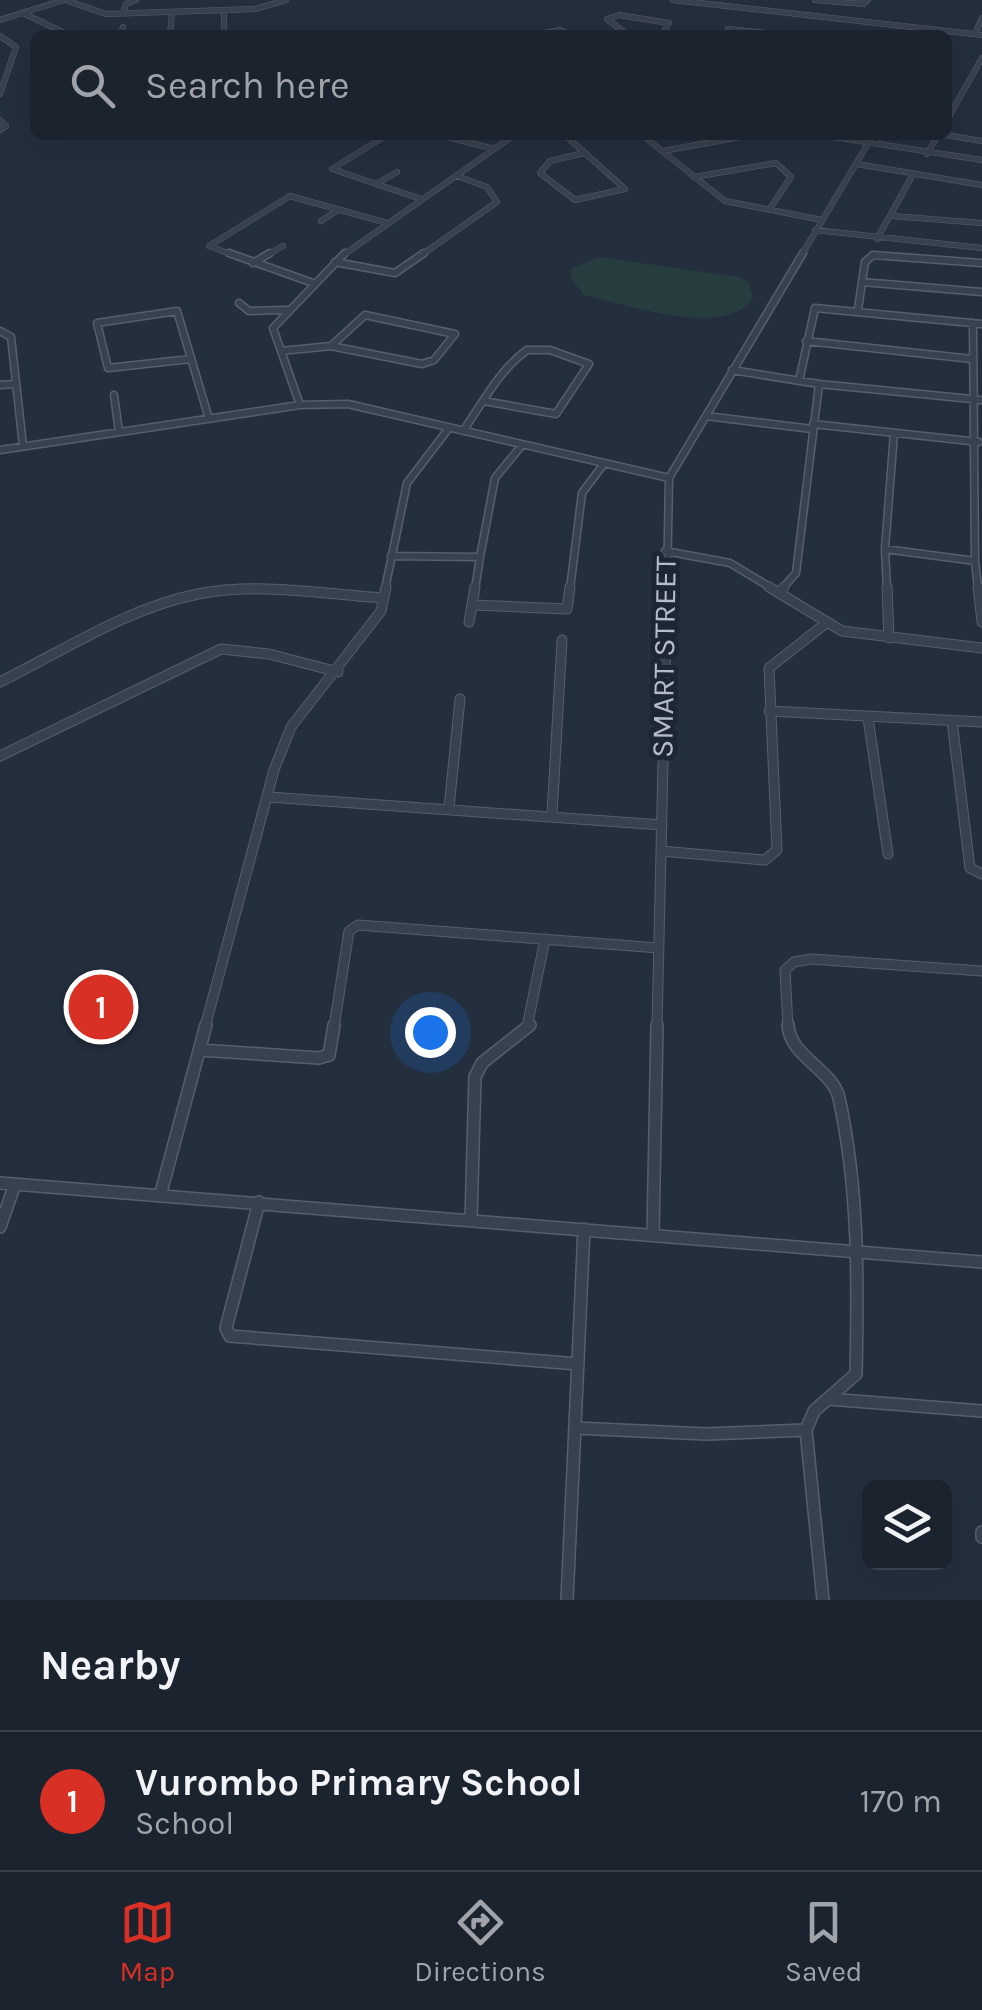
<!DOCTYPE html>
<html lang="en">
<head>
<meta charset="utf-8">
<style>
  body { margin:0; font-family:Karla,sans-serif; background:#282f3a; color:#f1f3f6 }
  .controls { position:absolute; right:30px; bottom:30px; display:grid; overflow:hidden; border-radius:15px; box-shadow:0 10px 40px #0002 }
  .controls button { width:90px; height:90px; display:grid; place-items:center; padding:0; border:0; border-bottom:2px solid #39404a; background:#1b232e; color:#f1f3f6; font:50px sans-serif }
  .you { position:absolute; left:430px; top:1032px; width:35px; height:35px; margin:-25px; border:8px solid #fff; border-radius:50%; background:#1a73e8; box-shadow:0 0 0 15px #1a73e833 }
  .badge { display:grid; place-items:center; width:65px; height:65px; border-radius:50%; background:#d93025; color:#fff; font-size:32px; font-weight:700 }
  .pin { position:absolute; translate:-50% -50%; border:5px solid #fff; box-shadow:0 2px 10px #0006 }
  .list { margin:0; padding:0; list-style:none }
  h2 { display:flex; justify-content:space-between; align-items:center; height:130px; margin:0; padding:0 40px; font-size:42px }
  h2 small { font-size:32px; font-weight:400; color:#a0a4aa }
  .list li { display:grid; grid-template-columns:65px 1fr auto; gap:30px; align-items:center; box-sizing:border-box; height:140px; padding:0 40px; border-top:2px solid #39404a }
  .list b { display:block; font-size:38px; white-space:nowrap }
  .list p { margin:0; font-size:32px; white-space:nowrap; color:#a0a4aa }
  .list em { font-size:32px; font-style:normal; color:#a0a4aa }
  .icon { flex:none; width:55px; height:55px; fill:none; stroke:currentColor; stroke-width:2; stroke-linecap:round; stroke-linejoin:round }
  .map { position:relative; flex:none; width:982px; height:1600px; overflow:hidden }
  .search { position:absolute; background:#1b232e; box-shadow:0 10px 40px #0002; left:30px; right:30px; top:30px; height:110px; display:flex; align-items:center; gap:25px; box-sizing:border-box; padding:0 35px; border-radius:15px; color:#a0a4aa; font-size:38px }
  .sheet { height:270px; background:#1b232e }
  nav { display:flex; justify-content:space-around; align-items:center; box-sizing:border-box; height:140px; border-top:2px solid #39404a; background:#1b232e; font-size:28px; color:#a0a4aa }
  nav a { display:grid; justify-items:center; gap:5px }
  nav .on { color:#d93025 }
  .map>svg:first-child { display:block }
  .green { fill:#263c3f }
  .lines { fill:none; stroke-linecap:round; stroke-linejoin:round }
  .street-far3-casing { stroke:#565f6c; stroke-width:6 }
  .street-far2-casing { stroke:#565f6c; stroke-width:9 }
  .street-far1-casing { stroke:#565f6c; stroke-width:11 }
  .street-casing { stroke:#565f6c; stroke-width:14 }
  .street-far3 { stroke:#38414e; stroke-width:5 }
  .street-far2 { stroke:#38414e; stroke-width:6 }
  .street-far1 { stroke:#38414e; stroke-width:9 }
  .street { stroke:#38414e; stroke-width:11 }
  .labels { text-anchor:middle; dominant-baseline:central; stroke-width:10; stroke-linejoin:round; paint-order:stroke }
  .street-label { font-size:30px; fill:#b4bcc9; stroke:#1d2633 }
</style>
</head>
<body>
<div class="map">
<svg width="982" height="1600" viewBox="0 0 982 1600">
  <rect width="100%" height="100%" fill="#242f3e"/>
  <path class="green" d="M600 257 738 277 749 282 753 298C724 340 628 304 584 295L570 277 572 268Z"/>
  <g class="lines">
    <defs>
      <path id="street-far3" d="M65 0 106 14 255 9 286 0
        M673 0 982 35
        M815 0 864 4 868 0
        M224 10V35
        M23 13 69 35
        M123 13 126 4 136 0
        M607 19 619 15 669 23 662 35
        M607 19 628 35
        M0 20 64 0
        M728 29 786 35
        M975 34 982 18
        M121 35 123 27
        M170 35 172 12
        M534 35 560 30 571 35
        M0 36 16 47 0 94
        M0 120 6 126 0 130
        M947 120 982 58
        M387 135 332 169 421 199
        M440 135 494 149
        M565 135 625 189 575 200 540 173 550 161 584 153
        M642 135 725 201 822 220
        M821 135 982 160
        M946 135 982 141
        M663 151 751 135
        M927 154 938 135
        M857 164 982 185
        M694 177 776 163 791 177 769 210
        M376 184 397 172
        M892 216 982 223
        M321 221 338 210
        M815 230 982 248
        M877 239 912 176
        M236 256 209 246 290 196 387 223
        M266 256 283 246
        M342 256 514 135
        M420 256 497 202 487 187 457 176
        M801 256 873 135
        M872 256H882"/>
      <path id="street-far2" d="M229 253 313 283
        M335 262 395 273 424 253
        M253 263 270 253
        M862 282 982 292
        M239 303 249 311 286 310
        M858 309 865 262 873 255 982 263
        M365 315 455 334 434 360 422 364 331 346Z
        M973 323 975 561
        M0 331 11 337 23 446
        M806 341 972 359
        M281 351 331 346
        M191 359 108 368 97 323 177 311 209 419
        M732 370 819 384 982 400
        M799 381 815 308 982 324
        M0 385 15 384
        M114 395 119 432
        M300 405 273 328 345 253
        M706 416 812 429
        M813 424 979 442
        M463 431C482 404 499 370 527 350H550L589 364 556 414 484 401
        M0 450 300 405 348 404 669 478
        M885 549 894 433
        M665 551 730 563 773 589
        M391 556 480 557 495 478 522 445
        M385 589 407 483 449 428
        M475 589 480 557
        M570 589 582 493 603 465
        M667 589 669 478 803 253
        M782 589 796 573 819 384
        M887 589 885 549 975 561 978 589"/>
      <path id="street-far1" d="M769 587 842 631 982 648
        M887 587 889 638
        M978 587 982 622
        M779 593 784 587
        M473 605 567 609 570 587
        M469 622 475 587
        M0 682C63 651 127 608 198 594 258 582 322 594 383 598
        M769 711 982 722
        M868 718 888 854
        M952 721 970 868 982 874
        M0 756 221 649 269 654 338 672
        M269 797 662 825
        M449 808 460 699
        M552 815 562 640
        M661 851 765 860 777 850 769 668 825 624
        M205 1027 274 770 291 727 381 611 386 587
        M334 1027 349 931 358 925 659 948
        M527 1027 545 939
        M657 1027 667 587
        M788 1027 785 970 794 962 811 959 982 971"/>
      <path id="street" d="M788 1025C790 1057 832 1069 839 1098 859 1189 858 1282 856 1374L814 1411 806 1430 823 1600
        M200 1050 319 1058 329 1055 334 1025
        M0 1183 982 1262
        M160 1196 206 1025
        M259 1202 226 1328 230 1336 578 1364
        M471 1220 475 1077 482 1063 530 1025
        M0 1227 15 1184
        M653 1235 657 1025
        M828 1399 982 1411
        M575 1428 706 1434 806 1430
        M982 1532V1537
        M567 1600 584 1229"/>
    </defs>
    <use href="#street-far3" class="street-far3-casing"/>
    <use href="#street-far2" class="street-far2-casing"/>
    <use href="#street-far1" class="street-far1-casing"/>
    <use href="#street" class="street-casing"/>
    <use href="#street-far3" class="street-far3"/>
    <use href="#street-far2" class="street-far2"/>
    <use href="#street-far1" class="street-far1"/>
    <use href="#street" class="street"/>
  </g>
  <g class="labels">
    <g class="street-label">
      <text transform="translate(664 657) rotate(-89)">SMART STREET</text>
    </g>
  </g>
</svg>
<div class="controls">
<button><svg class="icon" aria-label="layers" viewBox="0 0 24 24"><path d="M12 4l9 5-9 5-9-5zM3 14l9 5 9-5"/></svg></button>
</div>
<div class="you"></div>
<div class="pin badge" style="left:101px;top:1007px">1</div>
<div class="search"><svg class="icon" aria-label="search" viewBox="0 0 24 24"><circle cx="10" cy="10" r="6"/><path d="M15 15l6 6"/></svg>Search here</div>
</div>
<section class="sheet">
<h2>Nearby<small></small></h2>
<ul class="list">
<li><span class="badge">1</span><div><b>Vurombo Primary School</b><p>School</p></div><em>170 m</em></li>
</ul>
</section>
<nav>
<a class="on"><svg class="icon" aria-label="map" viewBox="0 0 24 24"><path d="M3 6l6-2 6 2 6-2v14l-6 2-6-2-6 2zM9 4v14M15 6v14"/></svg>Map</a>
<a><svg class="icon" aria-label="directions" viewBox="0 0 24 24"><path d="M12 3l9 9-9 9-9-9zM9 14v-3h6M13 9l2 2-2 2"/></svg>Directions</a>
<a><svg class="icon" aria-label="saved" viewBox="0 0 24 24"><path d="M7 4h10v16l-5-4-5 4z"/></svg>Saved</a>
</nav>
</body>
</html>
